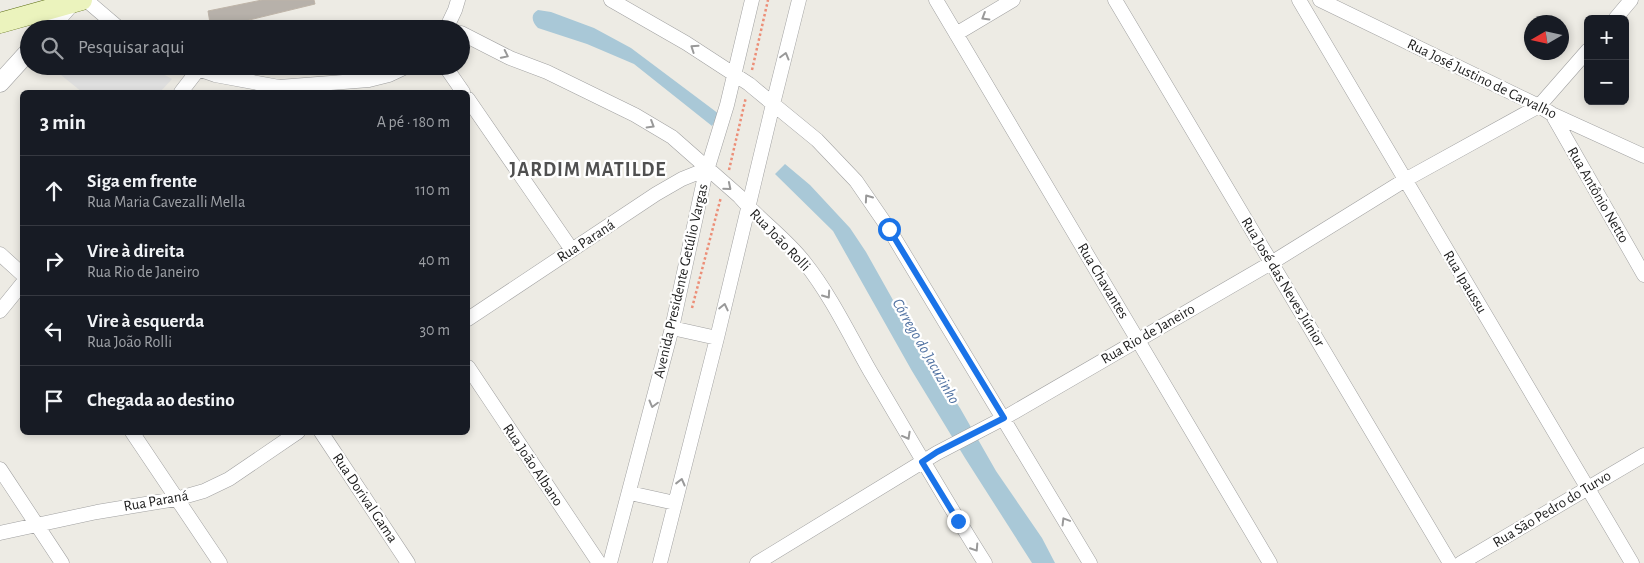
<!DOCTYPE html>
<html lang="pt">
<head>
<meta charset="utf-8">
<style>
  body { margin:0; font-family:"Alegreya Sans",sans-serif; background:#20242c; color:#f1f3f6 }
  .controls { position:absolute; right:15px; top:15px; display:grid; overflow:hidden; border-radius:8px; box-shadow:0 2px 8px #0003 }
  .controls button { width:45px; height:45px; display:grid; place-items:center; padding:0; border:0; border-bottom:1px solid #363941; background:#171b24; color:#f1f3f6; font:25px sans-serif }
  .compass { position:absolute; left:1524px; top:15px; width:45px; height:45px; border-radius:50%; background:#171b24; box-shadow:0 2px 8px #0003; rotate:261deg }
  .stop { position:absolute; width:15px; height:15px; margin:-11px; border:4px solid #1a73e8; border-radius:50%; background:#fff }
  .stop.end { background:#1a73e8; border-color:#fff; box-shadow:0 1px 5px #0008 }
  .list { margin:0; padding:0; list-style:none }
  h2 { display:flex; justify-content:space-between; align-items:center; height:65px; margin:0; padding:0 20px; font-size:21px }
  h2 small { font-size:16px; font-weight:400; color:#9ea1a6 }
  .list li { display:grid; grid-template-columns:32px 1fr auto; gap:15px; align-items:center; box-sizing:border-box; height:70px; padding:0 20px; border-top:1px solid #363941 }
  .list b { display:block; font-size:19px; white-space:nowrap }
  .list p { margin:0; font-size:16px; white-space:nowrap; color:#9ea1a6 }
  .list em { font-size:16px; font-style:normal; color:#9ea1a6 }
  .icon { flex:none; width:28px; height:28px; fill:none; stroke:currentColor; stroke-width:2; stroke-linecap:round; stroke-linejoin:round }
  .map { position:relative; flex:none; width:1644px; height:563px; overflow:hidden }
  .search { position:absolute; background:#171b24; box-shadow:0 2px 8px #0003; left:20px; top:20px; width:450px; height:55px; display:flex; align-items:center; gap:12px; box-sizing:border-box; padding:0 18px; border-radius:28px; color:#9ea1a6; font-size:19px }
  .panel { position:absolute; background:#171b24; box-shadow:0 2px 8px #0003; left:20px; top:90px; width:450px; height:345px; border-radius:8px }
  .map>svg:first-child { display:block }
  .parking { fill:#e1e1e1 }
  .water { fill:#a9c8d7 }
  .building { fill:#b7b1aa; stroke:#beb4a8 }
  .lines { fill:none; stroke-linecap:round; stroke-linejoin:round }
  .minor-casing { stroke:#a1a1a1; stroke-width:15 }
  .tertiary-casing { stroke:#a1a1a1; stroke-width:19 }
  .secondary-casing { stroke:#57690f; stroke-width:21 }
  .path { stroke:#ec8e77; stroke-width:2.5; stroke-dasharray:2.5 2.5; stroke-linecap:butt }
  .minor { stroke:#fff; stroke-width:14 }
  .tertiary { stroke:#fff; stroke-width:18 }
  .secondary { stroke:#ebf3bd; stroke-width:20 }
  .oneway { stroke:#999 }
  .route { stroke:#1a73e8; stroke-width:6 }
  .labels { text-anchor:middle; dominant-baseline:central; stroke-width:4.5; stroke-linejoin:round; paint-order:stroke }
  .street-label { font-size:15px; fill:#1d1d1d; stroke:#fff }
  .water-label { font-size:16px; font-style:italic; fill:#5374a3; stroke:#fff }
  .district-label { font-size:20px; font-weight:bold; letter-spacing:1px; fill:#505050; stroke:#fff }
</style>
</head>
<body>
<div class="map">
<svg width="1644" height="563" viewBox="0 0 1644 563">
  <rect width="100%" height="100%" fill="#edebe4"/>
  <path class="parking" d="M50 66H148L172 79 160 92H82Z"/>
  <path class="water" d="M538 10 551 12 594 28 631 48 719 114 712 126 634 64 587 44 538 28C533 23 529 15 538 10Z
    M785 164 810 185 850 228 866 252 916 341 960 408 996 471 1042 538 1055 563H1032L965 458 912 371 833 231 775 174Z"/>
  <path class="building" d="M262 0H314L315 4 245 21 246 29H211L208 11Z"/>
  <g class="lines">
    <defs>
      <path id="minor" d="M86 0 120 29
        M611 0 686 43 749 84 773 104 817 140 856 181 889 229 1090 563
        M936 0 1270 563
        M1115 0 1450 563
        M1299 0 1632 563
        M1320 0 1539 106 1552 114 1644 156
        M1615 19 1631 0
        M446 29 455 10 458 0
        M461 33 510 58 547 72 635 115 672 137 739 196C759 220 786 238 805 263 831 296 849 334 870 371 908 435 945 500 985 563
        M956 34 1013 0
        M189 66 215 75 279 87 369 80 389 75 408 66
        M445 66 463 92
        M181 92 198 70
        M468 99 572 250
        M1552 114 1644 275
        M0 254 22 274
        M0 311 22 284
        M468 319 656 194 682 179 707 169
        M672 328 717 338
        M468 367 599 563
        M132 432 220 563
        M321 432 408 563
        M0 469 62 563
        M630 493 675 503
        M0 533 97 512 176 499 204 491 229 479 298 432
        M610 563 672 328 704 180 727 105 752 0
        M660 563 717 338 773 104 799 0
        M757 563 937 453 1004 418 1271 263 1405 180 1539 106 1588 50
        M1461 563 1644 455"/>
      <path id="tertiary" d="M48 29 71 3
        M0 83 29 51"/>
      <path id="secondary" d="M0 23 82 0"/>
    </defs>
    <use href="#minor" class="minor-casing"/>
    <use href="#tertiary" class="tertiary-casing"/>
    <use href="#secondary" class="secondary-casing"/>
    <path class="path" d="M752 70 768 0
      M729 170 746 97
      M692 308 721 197"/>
    <use href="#minor" class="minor"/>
    <use href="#tertiary" class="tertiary"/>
    <use href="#secondary" class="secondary"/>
  </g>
  <defs><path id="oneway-chevron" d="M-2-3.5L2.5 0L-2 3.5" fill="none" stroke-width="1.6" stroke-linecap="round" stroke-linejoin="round" transform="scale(1.25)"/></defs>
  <g class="oneway">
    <use href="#oneway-chevron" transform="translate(985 17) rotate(149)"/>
    <use href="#oneway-chevron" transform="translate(694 48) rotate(-146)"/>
    <use href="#oneway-chevron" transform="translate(505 55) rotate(26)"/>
    <use href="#oneway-chevron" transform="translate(785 56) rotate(-75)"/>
    <use href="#oneway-chevron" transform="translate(651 125) rotate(31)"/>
    <use href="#oneway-chevron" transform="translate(728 187) rotate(40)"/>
    <use href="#oneway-chevron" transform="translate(868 198) rotate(-125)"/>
    <use href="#oneway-chevron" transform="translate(827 295) rotate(55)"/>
    <use href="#oneway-chevron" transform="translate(724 307) rotate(-77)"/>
    <use href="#oneway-chevron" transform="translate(653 404) rotate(105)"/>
    <use href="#oneway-chevron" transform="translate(907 436) rotate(61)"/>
    <use href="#oneway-chevron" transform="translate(681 482) rotate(-76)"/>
    <use href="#oneway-chevron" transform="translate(1065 521) rotate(-121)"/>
    <use href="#oneway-chevron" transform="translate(975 548) rotate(57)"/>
  </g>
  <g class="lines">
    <path class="route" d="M889 229 1004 418 937 452 922 462 958 521"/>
  </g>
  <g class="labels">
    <g class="street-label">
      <text transform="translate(1482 79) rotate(26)">Rua José Justino de Carvalho</text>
      <text transform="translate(1598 195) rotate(60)">Rua Antônio Netto</text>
      <text transform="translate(780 240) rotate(46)">Rua João Rolli</text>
      <text transform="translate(586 241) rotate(-33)">Rua Paraná</text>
      <text transform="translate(681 281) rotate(-77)">Avenida Presidente Getúlio Vargas</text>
      <text transform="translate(1103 281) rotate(59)">Rua Chavantes</text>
      <text transform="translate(1283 282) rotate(59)">Rua José das Neves Júnior</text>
      <text transform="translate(1465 282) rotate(59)">Rua Ipaussu</text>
      <text transform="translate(1148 334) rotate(-30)">Rua Rio de Janeiro</text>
      <text transform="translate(533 465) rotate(56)">Rua João Albano</text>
      <text transform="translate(365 498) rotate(56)">Rua Dorival Gama</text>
      <text transform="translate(156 501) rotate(-10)">Rua Paraná</text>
      <text transform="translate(1552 509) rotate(-31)">Rua São Pedro do Turvo</text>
    </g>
    <g class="water-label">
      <text transform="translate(926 351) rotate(60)">Córrego do Jacuzinho</text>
    </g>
    <g class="district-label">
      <text x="588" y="170">JARDIM MATILDE</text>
    </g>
  </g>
</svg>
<div class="controls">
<button>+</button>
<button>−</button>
</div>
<svg class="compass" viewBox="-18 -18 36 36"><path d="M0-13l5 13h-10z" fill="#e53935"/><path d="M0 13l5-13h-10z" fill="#9ea1a6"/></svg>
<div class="stop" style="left:889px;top:229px"></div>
<div class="stop end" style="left:958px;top:521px"></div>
<div class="search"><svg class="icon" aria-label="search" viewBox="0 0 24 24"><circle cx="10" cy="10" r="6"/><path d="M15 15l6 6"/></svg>Pesquisar aqui</div>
<section class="panel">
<h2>3 min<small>A pé · 180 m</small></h2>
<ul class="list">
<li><svg class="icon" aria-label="ahead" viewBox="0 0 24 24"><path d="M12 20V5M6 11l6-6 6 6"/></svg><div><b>Siga em frente</b><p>Rua Maria Cavezalli Mella</p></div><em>110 m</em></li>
<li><svg class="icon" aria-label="right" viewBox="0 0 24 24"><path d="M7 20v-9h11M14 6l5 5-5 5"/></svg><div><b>Vire à direita</b><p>Rua Rio de Janeiro</p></div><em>40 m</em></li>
<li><svg class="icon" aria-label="left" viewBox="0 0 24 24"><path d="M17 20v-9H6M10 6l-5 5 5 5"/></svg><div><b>Vire à esquerda</b><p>Rua João Rolli</p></div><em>30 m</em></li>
<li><svg class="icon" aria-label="arrive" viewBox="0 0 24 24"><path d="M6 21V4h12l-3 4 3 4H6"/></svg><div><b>Chegada ao destino</b></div></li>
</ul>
</section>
</div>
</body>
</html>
